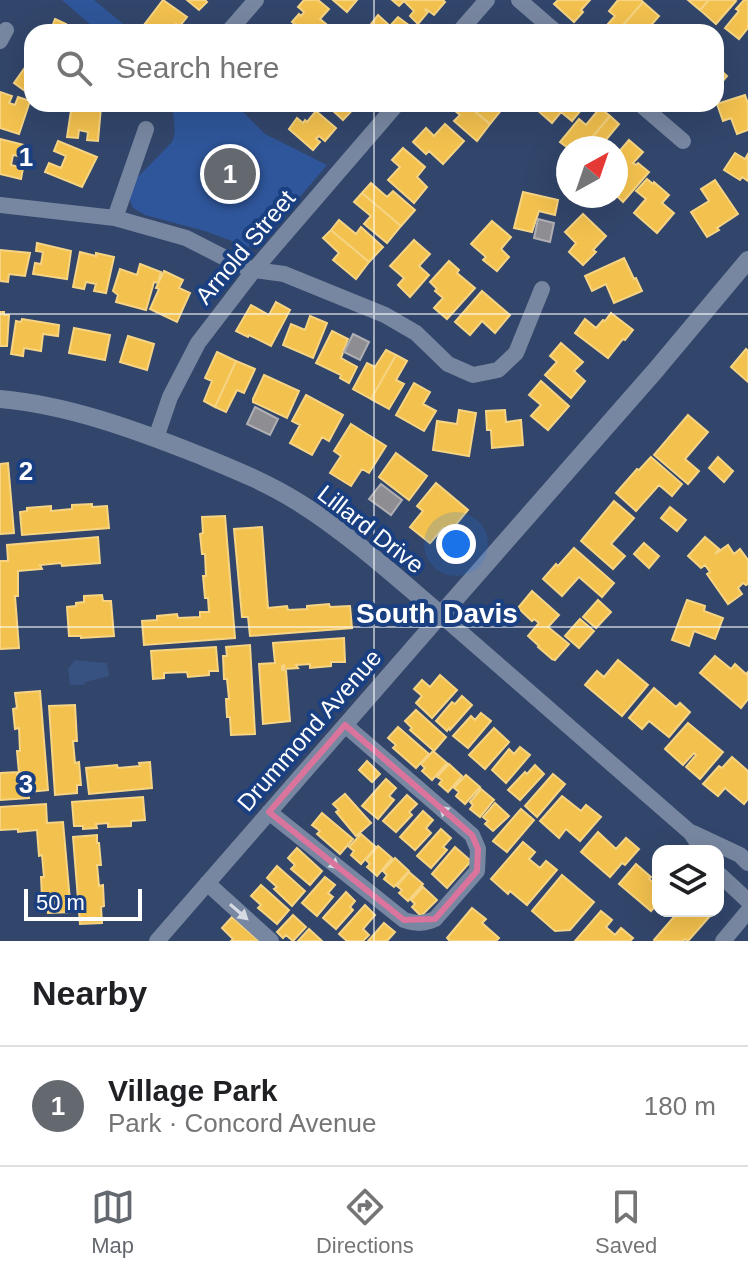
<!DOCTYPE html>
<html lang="en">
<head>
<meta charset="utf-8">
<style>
  body { margin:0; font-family:Arial,sans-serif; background:#f2f2f2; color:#202124 }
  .controls { position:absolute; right:24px; bottom:24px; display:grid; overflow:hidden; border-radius:16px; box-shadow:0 8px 32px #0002 }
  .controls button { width:72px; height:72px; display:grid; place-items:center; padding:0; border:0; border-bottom:2px solid #e0e0e0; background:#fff; color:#202124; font:40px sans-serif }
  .compass { position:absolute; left:556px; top:136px; width:72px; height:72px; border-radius:50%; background:#fff; box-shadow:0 8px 32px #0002; rotate:40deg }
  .scale { position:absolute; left:24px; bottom:20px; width:118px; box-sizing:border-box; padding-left:8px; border:4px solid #fff; border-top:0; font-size:22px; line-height:28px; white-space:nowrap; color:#fff; -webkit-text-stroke:6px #1b4082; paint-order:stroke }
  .you { position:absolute; left:456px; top:544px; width:28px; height:28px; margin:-20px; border:6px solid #fff; border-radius:50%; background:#1a73e8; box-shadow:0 0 0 12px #1a73e833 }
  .badge { display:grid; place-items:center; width:52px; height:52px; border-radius:50%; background:#64686f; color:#fff; font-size:26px; font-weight:700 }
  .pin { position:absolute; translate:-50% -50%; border:4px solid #fff; box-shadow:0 2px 8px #0006 }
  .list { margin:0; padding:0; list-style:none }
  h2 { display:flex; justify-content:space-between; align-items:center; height:104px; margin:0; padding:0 32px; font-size:34px }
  h2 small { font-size:26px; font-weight:400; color:#757577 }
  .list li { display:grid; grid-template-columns:52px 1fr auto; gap:24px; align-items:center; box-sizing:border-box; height:120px; padding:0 32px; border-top:2px solid #e0e0e0 }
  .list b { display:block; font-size:30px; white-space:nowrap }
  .list p { margin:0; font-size:26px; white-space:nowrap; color:#757577 }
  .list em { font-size:26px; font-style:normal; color:#757577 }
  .icon { flex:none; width:44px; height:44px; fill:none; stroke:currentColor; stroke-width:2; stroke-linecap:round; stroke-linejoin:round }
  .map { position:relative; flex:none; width:748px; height:941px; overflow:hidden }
  .search { position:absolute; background:#fff; box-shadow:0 8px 32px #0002; left:24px; right:24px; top:24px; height:88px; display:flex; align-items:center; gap:20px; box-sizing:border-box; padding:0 28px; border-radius:24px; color:#757577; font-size:30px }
  .sheet { height:224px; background:#fff }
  nav { display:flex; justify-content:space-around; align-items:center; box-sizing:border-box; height:112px; border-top:2px solid #e0e0e0; background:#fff; font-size:22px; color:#757577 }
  nav a { display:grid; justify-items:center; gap:4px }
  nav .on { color:#64686f }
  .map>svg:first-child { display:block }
  .green { fill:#2f569a }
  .water { fill:#375181 }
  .homes { fill:#f2c14e; stroke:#f6d483; stroke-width:2 }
  .industry { fill:#8d8d92; stroke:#afafb3; stroke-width:2 }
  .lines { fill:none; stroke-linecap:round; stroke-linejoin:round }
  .minor { stroke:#7887a1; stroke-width:16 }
  .tertiary { stroke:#7887a1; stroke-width:18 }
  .oneway { fill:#d6dbe3 }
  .marked { fill:none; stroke:#da749d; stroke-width:6; stroke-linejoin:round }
  .grid { fill:none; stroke:#fff; stroke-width:2; stroke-opacity:0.55 }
  .labels { text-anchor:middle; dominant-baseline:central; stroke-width:8; stroke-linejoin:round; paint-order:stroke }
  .street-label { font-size:24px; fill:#fff; stroke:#1b4082 }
  .quarter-label { font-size:28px; font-weight:bold; fill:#fff; stroke:#1b4082 }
  .grid-label { font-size:26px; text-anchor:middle; font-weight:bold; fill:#fff; stroke:#1b4082; stroke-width:8; stroke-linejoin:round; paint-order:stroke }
</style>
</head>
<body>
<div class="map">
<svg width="748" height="941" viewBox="0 0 748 941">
  <rect width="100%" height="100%" fill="#32466b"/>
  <path class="green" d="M62 0H94L133 32H99Z
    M173 104H235L265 134 327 165 264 239 254 246 248 247 205 231 145 215 133 208 130 200 129 194 133 182 172 142C178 129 172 118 173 104Z"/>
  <path class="water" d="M75 660 107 663 109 676 86 682 84 685H70L68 669Z"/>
  <path class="homes" d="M163 0 187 17 179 27 176 24 172 32H144L141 29Z
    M187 0H205L207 2 199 10Z
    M304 0H318L329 9 320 19 332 29 330 32H304L292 22 299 14 301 16 304 12 298 7Z
    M333 0H357L347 12Z
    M392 0H443L445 2 434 15 426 9 425 10 428 12 418 24 410 16 414 11 404 1 399 6Z
    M558 0H590L581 10 583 12 574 22 554 4Z
    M618 0H641L643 2 617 32H601L615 16 609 11Z
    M688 0H709L700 10Z
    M709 0H734L736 1 716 24 700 10Z
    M744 0H748V28L739 39 725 28 739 11 736 9Z
    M643 2 659 16 645 32H617Z
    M378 15 390 26 398 17 418 32H365Z
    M55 19 66 24 64 30 68 32H50Z
    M716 66 727 76 716 89Z
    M32 67V96L14 83 24 69 28 72Z
    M0 92 12 96 9 103 15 105 18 97 30 101 19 134 0 128Z
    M745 95 748 104V130L737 134 731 118 723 121 717 104Z
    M72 104 101 107 98 141 87 140 88 132 79 130 78 138 67 137Z
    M334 104H358L343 120 330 108Z
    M447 104H466L490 124 477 141 454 121 460 115Z
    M466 104H498L503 108 490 124Z
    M540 104H586L572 121 561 112 552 123 536 109Z
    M600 108 610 116 583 148H568L560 142 579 119 586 125Z
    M316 111 336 128 325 141 319 136 316 139 320 142 313 150 289 129 297 118 303 123 305 120 307 122Z
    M610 116 619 124 605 141 612 147 611 148H583Z
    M445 124 464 141 443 164 429 151 426 154 413 142 426 128 434 136Z
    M0 139 28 146 25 157 13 155 11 165 23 168 21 179 0 174Z
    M629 140 643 152 633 163 636 165 638 163 649 172 623 202 616 195V155Z
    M58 141 97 157 82 187 45 172 49 163 61 168 66 156 54 151Z
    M403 148 425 167 417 177 427 187 414 203 388 180 400 167 392 160Z
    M735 153 745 159 748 154V181L742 177 740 180 724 170Z
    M647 179 653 184 654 182 669 195 662 203 674 213 657 233 634 213 646 199 636 191Z
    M715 180 738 214 717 228 719 230 707 237 691 212 709 201 701 189Z
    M371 183 387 197 393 191 415 210 401 226 362 193Z
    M523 192 558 200 555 215 539 211 532 232 514 228Z
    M362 193 401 226 387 243 364 224 371 216 354 202Z
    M583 214 606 236 593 250 596 252 583 265 569 252 576 243 565 232Z
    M339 220 356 234 361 227 383 247 369 262 331 230Z
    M492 221 511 237 501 249 509 257 497 271 483 260 486 257 471 244Z
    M331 230 369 262 356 279 333 260 339 253 323 238Z
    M414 240 430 254 419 266 429 275 410 297 398 285 404 278 390 266Z
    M37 243 71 251 67 279 33 274 35 263 41 264 43 252 36 251Z
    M0 250 30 253 25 276 9 274 8 282 0 281Z
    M80 252 96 256V253L114 257 106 293 94 291 96 284 86 282 84 289 73 287Z
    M624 258 634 279 636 278 642 291 614 303 606 284 592 291 585 276Z
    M449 261 459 270 457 273 475 288 447 319 434 308 443 298 435 291 437 289 430 282Z
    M140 264 161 272 158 283 154 282 146 310 116 302 118 295 113 291 120 269 137 275Z
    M164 271 183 280 179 288 190 293 177 322 150 309 159 289 156 288Z
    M482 291 510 315 495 333 482 321 470 335 455 322Z
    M276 302 290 310 271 346 249 335 248 337 236 331 251 305 269 315Z
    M0 312H4V315H9L7 346H0Z
    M611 313 633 330 625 340 623 339 608 358 575 333 585 319 596 328 603 320 605 321Z
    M310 316 327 323 313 358 283 345 291 324 305 330Z
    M22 319 59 325 58 336 43 334 41 351 24 348 23 356 11 354 16 321 21 322Z
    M74 328 110 335 105 360 69 353Z
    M332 331 348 339 341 358 357 367 349 383 340 378 341 375 316 363Z
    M128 336 154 344 147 370 120 362Z
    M561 343 583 362 574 371 585 381 571 398 545 375 557 362 550 356Z
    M746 349 748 351V382L731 367Z
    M386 350 396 355 371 399 353 389 367 363 375 367Z
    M217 352 236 361 215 407 204 401 212 381 205 378Z
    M396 355 407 361 396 380 404 384 389 409 371 399Z
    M236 361 255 369 244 393 237 390 226 412 215 407Z
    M264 375 299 391 287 418 253 402V399Z
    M541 381 569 406 548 430 531 416 541 405 529 395Z
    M414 383 430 392 423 404 436 411 424 431 396 415Z
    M306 395 343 415 329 441 322 437 312 455 290 443 300 425 292 421Z
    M459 410 476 413 469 456 433 450 437 421 457 424Z
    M505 410 506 422 521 420 523 445 492 448 491 430H487L486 411Z
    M688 415 708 432 685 459 699 471 688 484 654 455Z
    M351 424 386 446 369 473 362 469 351 486 330 473 341 456 334 451Z
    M396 453 427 476 409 500 379 477Z
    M651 457 682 484 672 496 659 485 636 511 616 493 637 469 639 470Z
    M718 457 733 471 724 482 709 468Z
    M8 463 14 533 0 534V464Z
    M436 483 468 510 449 533 443 528 430 543 410 527 423 511 417 506Z
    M614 501 634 518 611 544 625 556 613 569 581 541Z
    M92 504V507L107 506 109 528 22 535 20 512 27 511V508L51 506V511L72 509V505Z
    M670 507 686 520 677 531 661 518Z
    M225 516 235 638 144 645 142 621 157 620V616L177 614 178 618 200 617V612H209L208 598H205L203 576H206L205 554H202L200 534 203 533 202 517Z
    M262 527 268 608 287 606 288 610 307 609V606L329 604 330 607 350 606 352 628 250 636 248 617H242L234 529Z
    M98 537 100 563 62 566 61 563 40 565 42 569 18 571V596H15L19 648 0 649V561H8L7 545Z
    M705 537 719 549 715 554 728 545 734 554 740 549 748 560V584L746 585 743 583 738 588 742 594 728 604 707 574 710 572 705 565 701 568 688 556Z
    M644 543 659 556 649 568 634 554Z
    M574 548 614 583 602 597 579 577 562 596 543 579 556 564 558 566Z
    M532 591 559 615 548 627 569 644 555 660 552 659 538 647 539 646 528 636 539 623 534 619 532 621 518 608Z
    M102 595 103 601H111L114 636 81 638V636H69L67 607 76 606V603L84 602V596Z
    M598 600 611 612 596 628 583 617Z
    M687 600 705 606 704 611 723 618 715 639 694 631 689 646 672 640Z
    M580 619 594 631 579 648 565 636Z
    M344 638 345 662H331V666L310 668V664L296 665 298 668 284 669V665L282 666V670H286L290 721 263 724 259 664 275 663 273 643Z
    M250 645 255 734 231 735 230 717H227L226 699H229L227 679H224L223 656H227L226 647Z
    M216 647 218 671H209V675L188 677 187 672 164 673V678L153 679 151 651Z
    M715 656 731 669 735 664 746 674 748 672V699L741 708 700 673Z
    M618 660 648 685 622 716 585 685 597 671 604 677Z
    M440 675 457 690 432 718 416 703 422 696 414 689 422 680 430 687Z
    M654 688 676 707 680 703 690 712 669 737 649 721 642 729 629 718Z
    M40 691 48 790 28 792 29 798 0 800V773L17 772V775H22V772L19 773 17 751H20L19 728 15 729 13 709 17 708 15 693Z
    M462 696 472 705 450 730 449 728 447 731 436 721 452 702 455 704Z
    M75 705 77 741H73L75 763 79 762 81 785H77V793L55 795 49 706Z
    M416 710 446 737 434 751 410 730 412 728 405 721Z
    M481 713 491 721 468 748 453 736 471 716 475 720Z
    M688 723 723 752 700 779 686 767 696 755 694 753 683 765 665 749Z
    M398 727 429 754 416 768 393 748 396 745 388 738Z
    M494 728 509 742 485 769 469 755Z
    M520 747 530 755 506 783 492 770 509 749 514 754Z
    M433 751 447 763 432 780 422 771 425 768 421 764Z
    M732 757 748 771V799L744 804 725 788 718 796 703 784 719 766 722 768Z
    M367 761 380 774 372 782 359 770Z
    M150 762 152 788 89 794 86 768 117 765 118 768 140 766 139 763Z
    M449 764 462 776 448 792 439 784 442 780 437 777Z
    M535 765 544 774 520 800 508 790 525 772 527 774Z
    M553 774 565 784 537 817 525 806Z
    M466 775 480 787 465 804 456 796 459 792 454 788Z
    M386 779 396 788 389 796 394 800 378 819 362 806Z
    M481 789 494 800 480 817 470 809 473 805 470 802Z
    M345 794 371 823 356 836 336 812 339 810 333 804Z
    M407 795 417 804 409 812 412 815 396 832 383 821Z
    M562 796 581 811 586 805 601 817 580 841 566 829 559 838 540 821Z
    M143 797 145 820 131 821V826L108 827V823L96 824 97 828 83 829V826H74L72 802Z
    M495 803 509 816 493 831 485 824 488 821 483 817Z
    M46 804 47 823 63 822 71 912 48 913 46 897 42 898 41 877H44L42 855 39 856 37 830 18 832V829L0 830V807Z
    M521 809 534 820 507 852 493 841Z
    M423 811 433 820 426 828 431 833 415 850 400 837Z
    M322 813 353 839 340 854 317 834 320 831 312 825Z
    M441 829 451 838 443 847 447 850 431 868 417 856Z
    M598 832 616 849 626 838 639 849 625 865 622 863 610 877 581 852Z
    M361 834 376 847 361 864 351 855 354 851 349 847Z
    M97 835V843H99L101 865H97L99 886 103 885 104 906 101 907 102 923 80 924 73 837Z
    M523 842 535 852 529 859 540 868 546 861 557 870 527 905 510 891 508 894 491 879Z
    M378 846 392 858 377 876 367 867 370 864 366 860Z
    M455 847 471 861 447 888 432 874Z
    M297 848 322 871 310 885 291 869 295 865 288 858Z
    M395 858 409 871 394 887 384 879 387 875 383 871Z
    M636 864 651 877 649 879 653 882 658 877V903L651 911 619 884Z
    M277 866 305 891 292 906 274 889 277 887 267 878Z
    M409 872 423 884 408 901 399 893 402 890 397 886Z
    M562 875 594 902 570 930 555 931 532 911Z
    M325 877 335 885 328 893 333 897 317 916 302 903Z
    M261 885 289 910 277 924 258 908 261 905 251 896Z
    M423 887 437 900 421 916 412 907 415 904 411 900Z
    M346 892 355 901 350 907 353 910 336 929 323 918Z
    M365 905 375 915 363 929 369 935 363 941H347L339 934Z
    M472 908 486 919 482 923 499 938 496 941H450L447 938Z
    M601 911 612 920 606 927 615 935 621 928 633 938 630 941H575Z
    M679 911H704L710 916 688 941 685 939 683 941H655L654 940Z
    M293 915 306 927 293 941 286 935 283 938 277 932Z
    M232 917 259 941H231L233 939 222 928Z
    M384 923 395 932 387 941H368Z
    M309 929 322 941H298Z"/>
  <path class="industry" d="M538 219 554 223 550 242 534 238Z
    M353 334 369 342 360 360 344 352Z
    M255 407 278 419 270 435 247 424Z
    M381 484 402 500 391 515 369 499Z"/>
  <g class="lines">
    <path class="minor" d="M519 0 556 32
      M228 32 256 0
      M459 32 487 0
      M0 41 6 30
      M640 104 683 141
      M0 205 115 218 186 238 235 263 254 270 284 274 385 315 416 333 448 364 473 375 498 370 516 353 542 289
      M115 218 146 129
      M156 438 170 397 198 343 254 270 397 104
      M269 812 404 920C416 924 424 924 435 919L477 871 478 849 472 835 345 725
      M693 833 740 855 748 863
      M718 873 748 901
      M207 883 271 941
      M157 941 441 615 691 833 703 851
      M723 941 748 911"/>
    <path class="tertiary" d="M0 399C68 405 136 430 199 455 233 469 266 482 298 502 349 534 395 576 441 615L655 371 748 260"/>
  </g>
  <defs><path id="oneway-solid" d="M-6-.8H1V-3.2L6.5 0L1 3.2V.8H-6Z" transform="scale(2)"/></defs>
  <g class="oneway">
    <use href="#oneway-solid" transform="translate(448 814) rotate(-139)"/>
    <use href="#oneway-solid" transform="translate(330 861) rotate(39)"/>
    <use href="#oneway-solid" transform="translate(239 912) rotate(41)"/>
  </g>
  <path class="marked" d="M345 725 472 835 478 849 477 871 435 919 404 920 269 812Z"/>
  <path class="grid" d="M374 0V32M374 104V941M0 314H748M0 627H748"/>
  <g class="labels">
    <g class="street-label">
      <text transform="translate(245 247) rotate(-50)">Arnold Street</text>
      <text transform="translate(371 529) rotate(38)">Lillard Drive</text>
      <text transform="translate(309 730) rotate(-49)">Drummond Avenue</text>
    </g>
    <g class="quarter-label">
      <text x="437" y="613">South Davis</text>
    </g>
  </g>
  <g class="grid-label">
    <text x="26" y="166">1</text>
    <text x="26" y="480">2</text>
    <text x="26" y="793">3</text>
  </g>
</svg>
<div class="controls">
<button><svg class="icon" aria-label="layers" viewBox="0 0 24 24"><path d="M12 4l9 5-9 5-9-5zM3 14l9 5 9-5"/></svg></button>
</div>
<svg class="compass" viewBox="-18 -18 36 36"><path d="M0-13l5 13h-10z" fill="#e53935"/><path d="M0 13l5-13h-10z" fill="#757577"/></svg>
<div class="scale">50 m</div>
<div class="you"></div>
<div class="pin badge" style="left:230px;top:174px">1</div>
<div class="search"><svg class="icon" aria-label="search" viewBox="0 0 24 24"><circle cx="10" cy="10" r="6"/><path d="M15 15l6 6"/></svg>Search here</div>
</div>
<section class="sheet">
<h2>Nearby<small></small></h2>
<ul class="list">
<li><span class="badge">1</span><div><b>Village Park</b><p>Park · Concord Avenue</p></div><em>180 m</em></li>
</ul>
</section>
<nav>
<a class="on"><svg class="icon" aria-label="map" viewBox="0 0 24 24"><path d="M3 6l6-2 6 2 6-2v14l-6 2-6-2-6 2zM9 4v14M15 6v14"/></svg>Map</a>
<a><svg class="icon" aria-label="directions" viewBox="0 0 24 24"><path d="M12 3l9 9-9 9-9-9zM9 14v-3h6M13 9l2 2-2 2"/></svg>Directions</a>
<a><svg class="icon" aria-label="saved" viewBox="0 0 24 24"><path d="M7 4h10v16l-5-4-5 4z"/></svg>Saved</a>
</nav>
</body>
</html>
